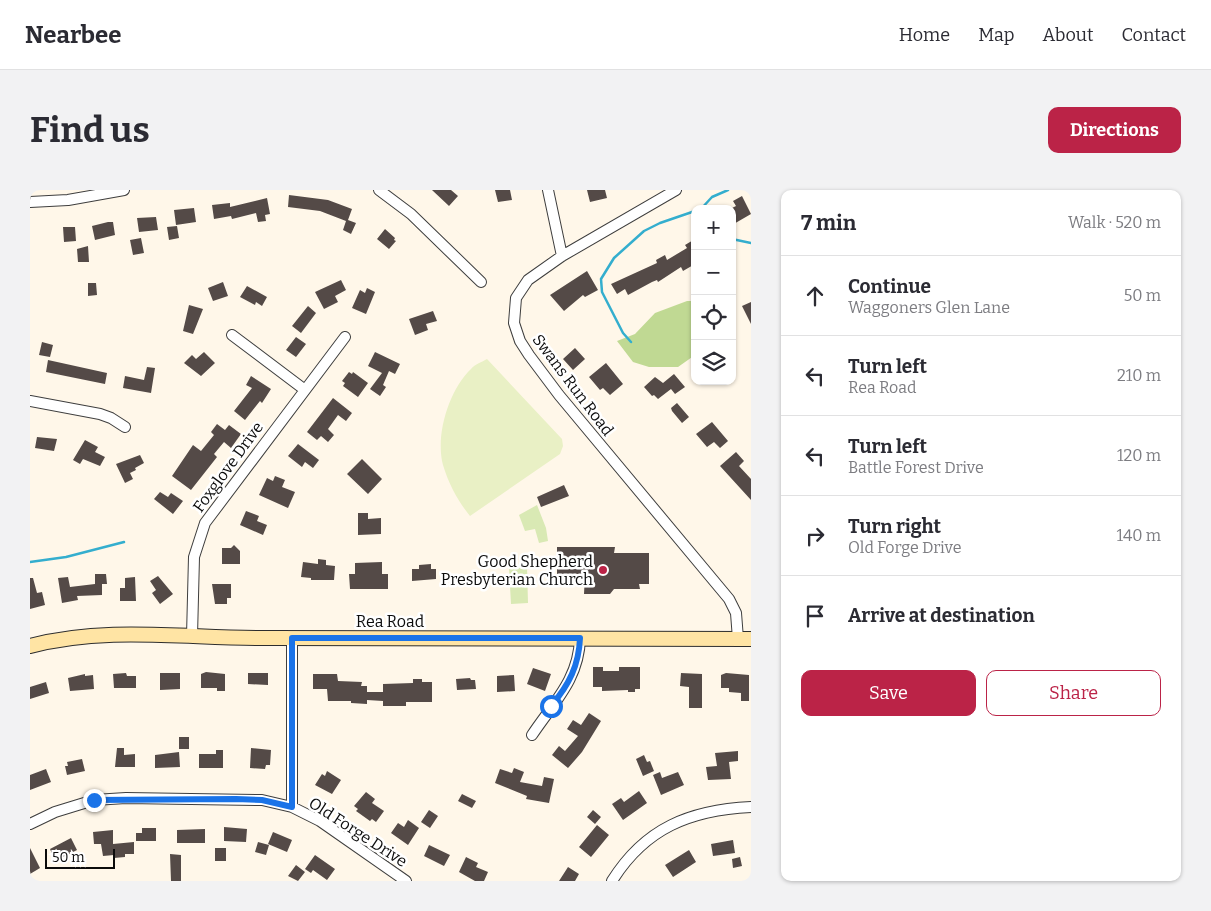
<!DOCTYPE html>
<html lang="en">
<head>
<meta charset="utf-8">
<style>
  body { margin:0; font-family:Bitter,serif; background:#f2f2f3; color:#2b2b33 }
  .controls { position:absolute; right:15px; top:15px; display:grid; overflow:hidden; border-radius:10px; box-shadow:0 1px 4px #0004 }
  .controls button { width:45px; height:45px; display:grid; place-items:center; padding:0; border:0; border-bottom:1px solid #e1e1e2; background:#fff; color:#2b2b33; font:25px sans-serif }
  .scale { position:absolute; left:15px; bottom:12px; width:70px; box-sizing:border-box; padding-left:5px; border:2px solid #0b0b0b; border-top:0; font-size:14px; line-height:18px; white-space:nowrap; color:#0b0b0b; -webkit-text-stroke:4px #fff; paint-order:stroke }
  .stop { position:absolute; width:15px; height:15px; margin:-11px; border:4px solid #1a73e8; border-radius:50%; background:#fff }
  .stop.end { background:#1a73e8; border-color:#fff; box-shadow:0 1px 5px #0008 }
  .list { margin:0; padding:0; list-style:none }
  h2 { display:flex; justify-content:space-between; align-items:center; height:65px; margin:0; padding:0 20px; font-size:21px }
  h2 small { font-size:16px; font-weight:400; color:#7c7c81 }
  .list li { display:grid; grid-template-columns:32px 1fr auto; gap:15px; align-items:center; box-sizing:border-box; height:80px; padding:0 20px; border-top:1px solid #e1e1e2 }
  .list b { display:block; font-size:19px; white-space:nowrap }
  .list p { margin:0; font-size:16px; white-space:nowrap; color:#7c7c81 }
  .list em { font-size:16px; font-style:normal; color:#7c7c81 }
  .actions { display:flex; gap:10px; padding:15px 20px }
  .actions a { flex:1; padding:11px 0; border:1px solid #bb2347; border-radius:10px; text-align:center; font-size:18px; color:#bb2347 }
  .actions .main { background:#bb2347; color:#fff }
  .icon { flex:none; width:28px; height:28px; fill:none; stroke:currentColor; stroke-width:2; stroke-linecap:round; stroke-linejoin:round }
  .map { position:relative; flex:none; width:721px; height:691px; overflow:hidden; border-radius:10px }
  header { display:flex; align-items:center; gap:30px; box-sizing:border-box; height:70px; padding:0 25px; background:#fff; border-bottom:1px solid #e1e1e2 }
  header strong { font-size:24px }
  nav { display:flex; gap:28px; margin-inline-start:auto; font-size:18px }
  .intro { display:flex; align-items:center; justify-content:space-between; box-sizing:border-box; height:120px; padding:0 30px }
  h1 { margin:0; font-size:35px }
  .button { padding:12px 22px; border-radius:10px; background:#bb2347; color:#fff; font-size:18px; font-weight:700 }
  main { display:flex; gap:30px; padding:0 30px }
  aside { flex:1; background:#fff; border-radius:10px; box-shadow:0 1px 4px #0004 }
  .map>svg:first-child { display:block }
  .green { fill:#d9e9b4 }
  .forest { fill:#c0d993 }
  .pitch { fill:#e9f0c5 }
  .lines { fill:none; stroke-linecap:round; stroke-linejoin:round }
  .stream { stroke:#34aece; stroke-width:2.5 }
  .building { fill:#544a47 }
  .minor-casing { stroke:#3e3e3e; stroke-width:12 }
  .secondary-casing { stroke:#2d2d2d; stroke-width:16 }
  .minor { stroke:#fff; stroke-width:10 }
  .secondary { stroke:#ffe4a4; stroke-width:14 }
  .route { stroke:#1a73e8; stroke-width:6 }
  .poi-dot { fill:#bb2347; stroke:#fff; stroke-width:2 }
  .labels { text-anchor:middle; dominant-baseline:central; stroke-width:5; stroke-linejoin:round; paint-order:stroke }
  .street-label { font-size:16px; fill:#0b0b0b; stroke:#fff }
  .poi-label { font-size:16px; fill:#0b0b0b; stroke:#fff; text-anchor:end }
</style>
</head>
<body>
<header>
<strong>Nearbee</strong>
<nav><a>Home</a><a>Map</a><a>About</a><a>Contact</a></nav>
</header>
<div class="intro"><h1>Find us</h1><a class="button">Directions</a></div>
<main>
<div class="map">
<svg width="721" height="691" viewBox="0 0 721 691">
  <rect width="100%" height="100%" fill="#fff7e9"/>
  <path class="green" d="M507 315 516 338 518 351 509 353 505 339 495 341 489 325Z
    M497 377 498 413 481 414 479 378Z"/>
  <path class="forest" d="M657 111H665V165L648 177H619L603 172 587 151 605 144 625 123Z"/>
  <path class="pitch" d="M457 169 532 249 533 256 530 264 440 326C428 311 419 295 413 275 405 245 419 200 441 179 445 174 452 172 457 169Z"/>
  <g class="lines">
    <path class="stream" d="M671 19 682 7 698 0
      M702 49 721 53
      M601 152 593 143 572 102 571 89 584 68 614 41 630 33 665 21
      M0 372 36 367 94 352"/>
  </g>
  <path class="building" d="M402 0H421L428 6 419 16Z
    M465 0H480L482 10 468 12Z
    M557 0H575L577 8 560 12Z
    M259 5 298 10 322 19 318 30 326 33 321 44 313 40 316 31 290 21 258 17Z
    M712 6 721 24 702 35V18L706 16 703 11Z
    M237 8 240 24 235 25 236 31 228 32 226 23 202 29 201 26 184 29 182 15 200 13V17Z
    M164 18 166 32 146 35 144 20Z
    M126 27 128 40 109 42 107 28Z
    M78 32H83L85 45 65 50 62 36Z
    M147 36 149 48 139 50 137 37Z
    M33 37H45L46 51 34 52Z
    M355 39 365 48 364 50 366 51 359 59 347 49Z
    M111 48 114 63 103 65 100 50Z
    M665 49V74L653 81 651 77 628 92 627 90 622 92 598 105 595 99 587 104 581 94 627 73 626 70 635 65 637 70 657 58 655 55Z
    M58 56 59 72H48L47 59Z
    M557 81 568 100 555 107 553 105 534 121 520 105Z
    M311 90 316 100 305 106 308 112 294 119 285 102Z
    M193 92 198 106 183 111 178 98Z
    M58 93H66L67 105 58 106Z
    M217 96 237 107 232 116 226 112 225 115 210 107Z
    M337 98 345 102 336 124 322 118 330 100 335 103Z
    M721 112V134L712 116Z
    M159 115 173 119 163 144 153 141Z
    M278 116 286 123 271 143 262 136Z
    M403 121 407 131 396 134 398 140 385 145 379 129Z
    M266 147 276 154 266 167 256 160Z
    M12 152 23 155 20 167 9 165Z
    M545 158 555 169 543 180 533 169Z
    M174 162 185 173 171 186 154 173 162 165 166 169Z
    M345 162 370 174 365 184 359 181 353 195 356 197 350 206 340 199 352 183 338 176Z
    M18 170 77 183 75 194 16 182Z
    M576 173 593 194 580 205 573 198 570 200 559 187Z
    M117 177 125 178 121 203 93 198 95 186 114 190Z
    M319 182 322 184 323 182 338 193 328 207 313 196 315 193 312 191Z
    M644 184 655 197 645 204 641 199 628 209 624 205 622 206 614 197 625 187 633 193Z
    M221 186 241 199 232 213 230 211 215 230 204 221 222 198 216 195Z
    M303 208 322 223 316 231 308 225 298 239 304 245 298 252 291 246 287 250 277 242Z
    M647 213 659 227 652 233 642 221 641 218Z
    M682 232 698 251 690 258 684 252 677 257 666 244Z
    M187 234 195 240 199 235 211 244 201 258 194 252 184 264 187 267 161 300 142 286 163 255 171 261 184 245 181 242Z
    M7 247 27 249 24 261 5 258Z
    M55 250 68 257 65 262 75 267 70 276 53 269 50 274 43 270Z
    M268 254 289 270 283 278 275 272 272 277 258 266Z
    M706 262 714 271 709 276 721 289V310L690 276Z
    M110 265 114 273 105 278 106 280 100 283 103 289 95 293 86 274Z
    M332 269 352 289 338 304 317 284Z
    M245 286 255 290 252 297 265 302 258 318 229 305 237 288 243 291Z
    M534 295 539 306 511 317 507 307Z
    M130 302 138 307 141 303 153 311 143 324 124 309Z
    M216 321 229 326 227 331 237 335 233 345 210 335Z
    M328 323H338V329L351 328V344L328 345Z
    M204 355 210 361V374H192V358H201Z
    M527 357H585L584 363H619V394H609L610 399H584L580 404H554L555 384H527Z
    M288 369 296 370V375L305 376 304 390H281V388L271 387 273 372 288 374Z
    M352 372V384H358V399H320L319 384H325V373Z
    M401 374V379H406V389L382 391V379H389V375Z
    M65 384H76L77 394H72V405L47 406 48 410 32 413 28 388 38 387 40 397 65 394Z
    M128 386 143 404 130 414 122 403 126 400 120 391Z
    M105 387 106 411H90V398H95V388Z
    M0 388H3L7 403 12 402 15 415 0 419Z
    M182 394H201V408H197V414H185Z
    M563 477H573V481H589V477H610V499H605V502H598V500L572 501V497H563Z
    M503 478 521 484 515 501 497 494Z
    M176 482 195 484V501H187V498H171V484Z
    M96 483 97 486H106V498H84L83 484Z
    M130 483H150V499L130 500Z
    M218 483H238V495L218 494Z
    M651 483 672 484V518H659V497L650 496Z
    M696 483 719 485V511H711V503L699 502V498H691V485Z
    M55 484V486L63 485 64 499 40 501 38 488Z
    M283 484H307L308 491 332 492 331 496H337V502H353V494L383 493V489H392V492H402V512H376V516H353V511L337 510V514L321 513V511H298L297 499H283Z
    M484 485 485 501 467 502V486Z
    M440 488 441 490H445L446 499 427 500 426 489Z
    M16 492 19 503 0 509V497Z
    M559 523 571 531 552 562 538 578 522 565 529 556 535 561 548 546 537 539 543 530 551 535Z
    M149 547H159V559H149Z
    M87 558H94V565L105 564V577H85Z
    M221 558 241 560 240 575H236L235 579 220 578Z
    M186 560H193V578H169V564H186Z
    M708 561V571L699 572 701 589 678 590 676 577 687 576 685 563Z
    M149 562 150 577 125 578V565Z
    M614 565 617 572 620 571 624 581 613 586 606 569Z
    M52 569 55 581 37 585 35 576H38L37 572Z
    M484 578 494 582 490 592 512 596 514 587 524 589 519 613 496 609 497 606 465 593 470 579 482 583Z
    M16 579 21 592 0 600V585Z
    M297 581 311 590 302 604 285 595 292 584 295 586Z
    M630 582 632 588 648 582 654 595 631 605 623 585Z
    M609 601 617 613 593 630 582 614 591 608 594 612Z
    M336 602 345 609 342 613 354 621 346 632 342 629 340 631 326 621 328 619 324 616Z
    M432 604 446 611 442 618 428 611Z
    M399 620 408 626 400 638 391 632Z
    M563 620 571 627 565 634 557 627Z
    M378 630 389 638 378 655 361 643 368 633 374 637Z
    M567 635 579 645 561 667 549 657Z
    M194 637 217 639 216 652 194 651Z
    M112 638H126V651H106V643H112Z
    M175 639V653H147V640Z
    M83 640V654L104 652V664H95V667L84 668V665L73 666 71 654H64L63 642Z
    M243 642 262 650 257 662 238 654Z
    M41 648 47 660 25 671 20 659Z
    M703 650 705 663 683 666 681 654Z
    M228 652 239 655 236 665 225 662Z
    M399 655 420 665 414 676 394 666Z
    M0 658 10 678 0 684Z
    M185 658H196V671H185Z
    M659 660 666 672 643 687 635 675Z
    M140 664 151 665V691H141Z
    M285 665 305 679 297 690 283 680 281 683 275 679Z
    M436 667 448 673 446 677 458 682 454 691H445L429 682Z
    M710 667 712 676 703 678 702 669Z
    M266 675 275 682 268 691 258 686Z
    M538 677 549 684 545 691H529Z"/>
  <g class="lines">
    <defs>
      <path id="minor" d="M349 0 381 24 451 92
        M518 0 532 66
        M646 0 532 66 498 90 486 108 484 133 490 151 499 165 529 205 699 409 706 423 708 449
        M0 12 38 10 94 0
        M202 145 275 200
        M0 211 70 224 81 228 95 237
        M162 446 164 367 175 333 315 147
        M502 545C524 512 549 489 550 448
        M262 617V448
        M0 634 25 622 64 610 96 608 232 610 262 617 290 631 376 691
        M582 691C615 638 660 620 721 617"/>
      <path id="secondary" d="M0 456C78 435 161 449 241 448 401 448 561 448 721 449"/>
    </defs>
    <use href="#minor" class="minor-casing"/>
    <use href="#secondary" class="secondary-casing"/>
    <use href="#minor" class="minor"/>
    <use href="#secondary" class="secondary"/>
  </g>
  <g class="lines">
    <path class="route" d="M64 610 206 609 232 610 262 617V448H550C549 475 539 495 521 516"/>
  </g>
  <circle class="poi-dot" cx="573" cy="380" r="5"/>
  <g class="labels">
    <g class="street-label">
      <text transform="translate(543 195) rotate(53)">Swans Run Road</text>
      <text transform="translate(198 277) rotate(-54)">Foxglove Drive</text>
      <text x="360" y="431">Rea Road</text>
      <text transform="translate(328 642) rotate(33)">Old Forge Drive</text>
    </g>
    <g class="poi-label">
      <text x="563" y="371">Good Shepherd<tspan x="563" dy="18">Presbyterian Church</tspan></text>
    </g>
  </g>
</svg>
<div class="controls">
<button>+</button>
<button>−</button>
<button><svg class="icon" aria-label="locate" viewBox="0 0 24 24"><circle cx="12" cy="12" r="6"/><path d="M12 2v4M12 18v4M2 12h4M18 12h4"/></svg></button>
<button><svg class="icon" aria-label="layers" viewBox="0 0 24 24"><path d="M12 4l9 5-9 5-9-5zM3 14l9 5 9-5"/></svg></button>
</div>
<div class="scale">50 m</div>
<div class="stop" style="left:521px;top:516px"></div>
<div class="stop end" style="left:64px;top:610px"></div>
</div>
<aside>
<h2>7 min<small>Walk · 520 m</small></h2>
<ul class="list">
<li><svg class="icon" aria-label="ahead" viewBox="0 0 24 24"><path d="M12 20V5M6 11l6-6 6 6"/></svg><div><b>Continue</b><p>Waggoners Glen Lane</p></div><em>50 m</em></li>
<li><svg class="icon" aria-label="left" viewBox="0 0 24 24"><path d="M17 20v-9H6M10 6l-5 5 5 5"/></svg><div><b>Turn left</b><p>Rea Road</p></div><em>210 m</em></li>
<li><svg class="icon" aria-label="left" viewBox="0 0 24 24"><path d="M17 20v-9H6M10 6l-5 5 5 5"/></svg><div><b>Turn left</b><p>Battle Forest Drive</p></div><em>120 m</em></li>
<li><svg class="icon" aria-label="right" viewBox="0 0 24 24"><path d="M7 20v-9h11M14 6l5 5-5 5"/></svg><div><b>Turn right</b><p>Old Forge Drive</p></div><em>140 m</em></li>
<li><svg class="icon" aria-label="arrive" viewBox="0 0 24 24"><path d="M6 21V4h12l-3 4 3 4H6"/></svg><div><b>Arrive at destination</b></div></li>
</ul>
<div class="actions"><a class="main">Save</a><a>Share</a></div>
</aside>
</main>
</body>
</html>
